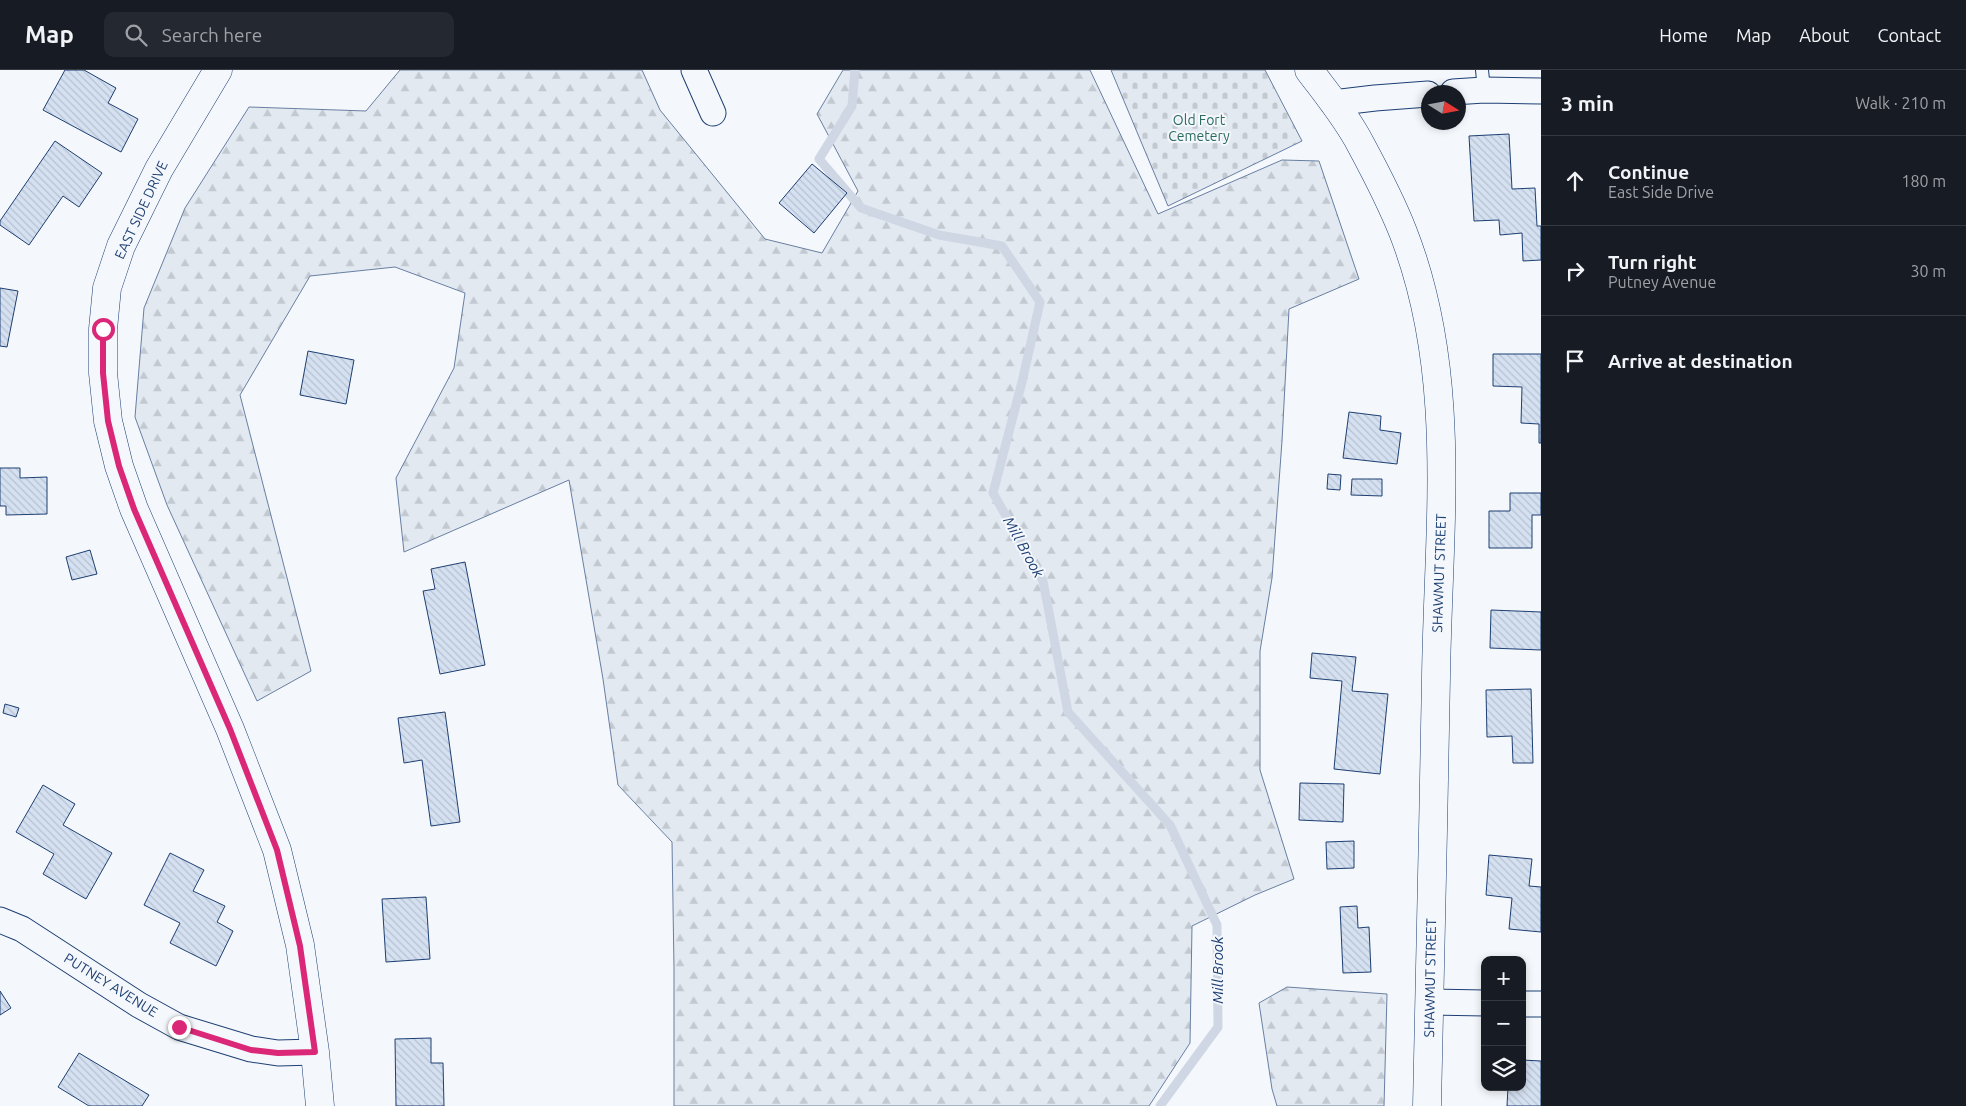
<!DOCTYPE html>
<html lang="en">
<head>
<meta charset="utf-8">
<style>
  body { margin:0; font-family:Ubuntu,sans-serif; background:#242831; color:#f1f3f6 }
  .controls { position:absolute; right:15px; bottom:15px; display:grid; overflow:hidden; border-radius:10px; box-shadow:0 2px 8px #0003 }
  .controls button { width:45px; height:45px; display:grid; place-items:center; padding:0; border:0; border-bottom:1px solid #363941; background:#171b24; color:#f1f3f6; font:25px sans-serif }
  .compass { position:absolute; left:1421px; top:15px; width:45px; height:45px; border-radius:50%; background:#171b24; box-shadow:0 2px 8px #0003; rotate:101deg }
  .stop { position:absolute; width:15px; height:15px; margin:-11px; border:4px solid #db2777; border-radius:50%; background:#fff }
  .stop.end { background:#db2777; border-color:#fff; box-shadow:0 1px 5px #0008 }
  .list { margin:0; padding:0; list-style:none }
  h2 { display:flex; justify-content:space-between; align-items:center; height:65px; margin:0; padding:0 20px; font-size:21px }
  h2 small { font-size:16px; font-weight:400; color:#9ea1a6 }
  .list li { display:grid; grid-template-columns:32px 1fr auto; gap:15px; align-items:center; box-sizing:border-box; height:90px; padding:0 20px; border-top:1px solid #363941 }
  .list b { display:block; font-size:19px; white-space:nowrap }
  .list p { margin:0; font-size:16px; white-space:nowrap; color:#9ea1a6 }
  .list em { font-size:16px; font-style:normal; color:#9ea1a6 }
  .icon { flex:none; width:28px; height:28px; fill:none; stroke:currentColor; stroke-width:2; stroke-linecap:round; stroke-linejoin:round }
  .map { position:relative; flex:none; width:1541px; height:1036px; overflow:hidden }
  header { display:flex; align-items:center; gap:30px; box-sizing:border-box; height:70px; padding:0 25px; background:#171b24; border-bottom:1px solid #363941 }
  header strong { font-size:24px }
  nav { display:flex; gap:28px; margin-inline-start:auto; font-size:18px }
  .search { width:350px; height:45px; background:#242831; display:flex; align-items:center; gap:12px; box-sizing:border-box; padding:0 18px; border-radius:10px; color:#9ea1a6; font-size:19px }
  main { display:flex }
  aside { flex:1; background:#171b24 }
  .map>svg:first-child { display:block }
  .forest { fill:url(#forest-firs); stroke:#687fa3 }
  .cemetery { fill:url(#cemetery-stones); stroke:#687fa3 }
  .lines { fill:none; stroke-linecap:round; stroke-linejoin:round }
  .stream { stroke:#cfd7e4; stroke-width:9 }
  .building { fill:url(#building-back-hatch); stroke:#1d3f73 }
  .lane-casing { stroke:#1d3f73; stroke-width:14 }
  .street-casing { stroke:#1d3f73; stroke-width:27 }
  .secondary-casing { stroke:#1d3f73; stroke-width:29 }
  .lane { stroke:#f4f7fb; stroke-width:12 }
  .street { stroke:#f4f7fb; stroke-width:25 }
  .secondary { stroke:#f4f7fb; stroke-width:28 }
  .route { stroke:#db2777; stroke-width:6 }
  .labels { text-anchor:middle; dominant-baseline:central; stroke-width:4; stroke-linejoin:round; paint-order:stroke }
  .park-label { font-size:14px; fill:#2c6c60; stroke:#f4f7fb }
  .street-label { font-size:14px; fill:#1d3f73; stroke:#f4f7fb }
  .water-label { font-size:15px; font-style:italic; fill:#1d3f73; stroke:#f4f7fb }
</style>
</head>
<body>
<header>
<strong>Map</strong>
<div class="search"><svg class="icon" aria-label="search" viewBox="0 0 24 24"><circle cx="10" cy="10" r="6"/><path d="M15 15l6 6"/></svg>Search here</div>
<nav><a>Home</a><a>Map</a><a>About</a><a>Contact</a></nav>
</header>
<main>
<div class="map">
<svg width="1541" height="1036" viewBox="0 0 1541 1036">
  <defs>
    <pattern id="forest-firs" width="22" height="20" patternUnits="userSpaceOnUse" patternTransform="scale(1.25)"><rect width="22" height="20" fill="#e3e9f0"/><path d="M5 1l3.5 6h-7zM16 11l3.5 6h-7z" fill="#c2c9d1"/></pattern>
    <pattern id="cemetery-stones" width="16" height="16" patternUnits="userSpaceOnUse" patternTransform="scale(1.25)"><rect width="16" height="16" fill="#e3e9f0"/><path d="M2 7V4a2 2 0 0 1 4 0v3zM10 15v-3a2 2 0 0 1 4 0v3z" fill="#c2c9d1"/></pattern>
    <pattern id="building-back-hatch" width="6" height="6" patternUnits="userSpaceOnUse" patternTransform="scale(1.25)"><rect width="6" height="6" fill="#d5e0f0"/><path d="M-1 5l2 2M0 0l6 6M5-1l2 2" fill="none" stroke="#b6c1d1"/></pattern>
  </defs>
  <rect width="100%" height="100%" fill="#f4f7fb"/>
  <path class="forest" d="M400 0H642L660 40 765 169 822 183 858 121 817 44 843 0H1090L1158 144 1282 90 1319 91 1359 209 1289 239 1282 371 1272 508 1260 581V700L1294 809 1255 825 1192 856 1190 973 1149 1036H674V898L672 772 618 715 603 609 569 410 404 482 396 408 454 298 465 223 395 197 310 206 240 325 311 601 257 631 167 435 135 347 144 238 185 138 249 37 366 41Z
    M1287 917 1387 924 1384 1036H1277L1272 1019 1259 933Z"/>
  <path class="cemetery" d="M1111 0H1265L1302 71 1168 136Z"/>
  <g class="lines">
    <path class="stream" d="M855 0 852 36 819 89 861 138 939 165 1002 176 1040 232 1022 312 993 423 1043 511 1068 642 1170 755 1217 855 1218 957 1160 1036"/>
  </g>
  <path class="building" d="M65 0H84L116 18 108 33 138 49 121 82 43 40Z
    M1509 64 1512 119 1535 118 1537 156H1541V190L1523 191 1522 163 1500 165 1499 150 1474 151 1469 66Z
    M55 71 102 103 79 137 63 126 29 175 0 155V151Z
    M812 94 847 123 814 163 779 133Z
    M0 218 18 221 7 277 0 276Z
    M308 281 354 290 346 334 300 325Z
    M1493 284H1541V373H1539V354L1521 353 1522 317 1493 316Z
    M1349 342 1381 346 1380 360 1401 363 1397 394 1343 388Z
    M0 398H20V408L47 407V444L6 445V436H0Z
    M1328 404 1341 405 1340 420 1327 419Z
    M1352 409H1382V426L1351 425Z
    M1510 423H1541V445H1532V478H1489V441H1510Z
    M90 480 97 504 72 510 66 487Z
    M465 492 485 595 440 604 423 521 435 519 431 499Z
    M1491 540 1541 542V580L1490 578Z
    M1312 583 1356 587 1352 621 1388 624 1380 704 1334 699 1342 611 1310 608Z
    M1531 619 1533 693H1513L1512 666 1487 667 1486 620Z
    M5 634 19 638 16 647 3 643Z
    M445 642 460 752 431 756 422 690 404 693 398 648Z
    M1300 713 1344 714 1343 752 1299 750Z
    M43 715 75 734 63 755 112 783 86 829 43 804 54 784 16 762Z
    M1354 771V798L1327 799 1326 772Z
    M170 783 204 800 193 821 225 836 217 852 233 861 216 896 170 873 180 853 144 835Z
    M1489 785 1532 789 1529 816 1541 817V862L1509 859 1512 828 1486 825Z
    M426 827 430 889 386 892 382 829Z
    M1357 836 1358 858 1369 857 1371 902 1343 903 1340 837Z
    M0 921 11 938 0 945Z
    M431 968V993H443L444 1036H396L395 969Z
    M79 983 149 1025 142 1036H89L58 1017Z
    M1522 990 1541 991V1036H1507L1508 1017H1522Z"/>
  <g class="lines">
    <defs>
      <path id="lane" d="M1482 0 1484 20"/>
      <path id="street" d="M694 0 713 43
        M1453 22 1484 20 1541 21
        M1333 33 1375 28 1428 24
        M0 850 22 859 139 935 179 957 251 979 278 983 315 982
        M1430 932 1485 933
        M1522 934H1541"/>
      <path id="secondary" d="M218 0 159 99 121 176 107 218 103 259V303L108 351 119 396 134 439 230 659 277 780 300 875 315 982 320 1036
        M1309 0C1327 24 1347 48 1361 75 1375 101 1392 134 1403 162 1459 305 1438 458 1436 607 1433 750 1431 893 1427 1036"/>
    </defs>
    <use href="#lane" class="lane-casing"/>
    <use href="#street" class="street-casing"/>
    <use href="#secondary" class="secondary-casing"/>
    <use href="#lane" class="lane"/>
    <use href="#street" class="street"/>
    <use href="#secondary" class="secondary"/>
  </g>
  <g class="lines">
    <path class="route" d="M103 259V303L108 351 119 396 134 439 230 659 277 780 300 876 315 982 278 983 251 980 179 957"/>
  </g>
  <g class="labels">
    <g class="park-label">
      <text x="1199" y="50">Old Fort<tspan x="1199" dy="16">Cemetery</tspan></text>
    </g>
    <g class="street-label">
      <text transform="translate(141 140) rotate(-65)">EAST SIDE DRIVE</text>
      <text transform="translate(1439 503) rotate(-88)">SHAWMUT STREET</text>
      <text transform="translate(1430 908) rotate(-89)">SHAWMUT STREET</text>
      <text transform="translate(111 915) rotate(32)">PUTNEY AVENUE</text>
    </g>
    <g class="water-label">
      <text transform="translate(1024 477) rotate(61)">Mill Brook</text>
      <text transform="translate(1217 900) rotate(-90)">Mill Brook</text>
    </g>
  </g>
</svg>
<div class="controls">
<button>+</button>
<button>−</button>
<button><svg class="icon" aria-label="layers" viewBox="0 0 24 24"><path d="M12 4l9 5-9 5-9-5zM3 14l9 5 9-5"/></svg></button>
</div>
<svg class="compass" viewBox="-18 -18 36 36"><path d="M0-13l5 13h-10z" fill="#e53935"/><path d="M0 13l5-13h-10z" fill="#9ea1a6"/></svg>
<div class="stop" style="left:103px;top:259px"></div>
<div class="stop end" style="left:179px;top:957px"></div>
</div>
<aside>
<h2>3 min<small>Walk · 210 m</small></h2>
<ul class="list">
<li><svg class="icon" aria-label="ahead" viewBox="0 0 24 24"><path d="M12 20V5M6 11l6-6 6 6"/></svg><div><b>Continue</b><p>East Side Drive</p></div><em>180 m</em></li>
<li><svg class="icon" aria-label="right" viewBox="0 0 24 24"><path d="M7 20v-9h11M14 6l5 5-5 5"/></svg><div><b>Turn right</b><p>Putney Avenue</p></div><em>30 m</em></li>
<li><svg class="icon" aria-label="arrive" viewBox="0 0 24 24"><path d="M6 21V4h12l-3 4 3 4H6"/></svg><div><b>Arrive at destination</b></div></li>
</ul>
</aside>
</main>
</body>
</html>
